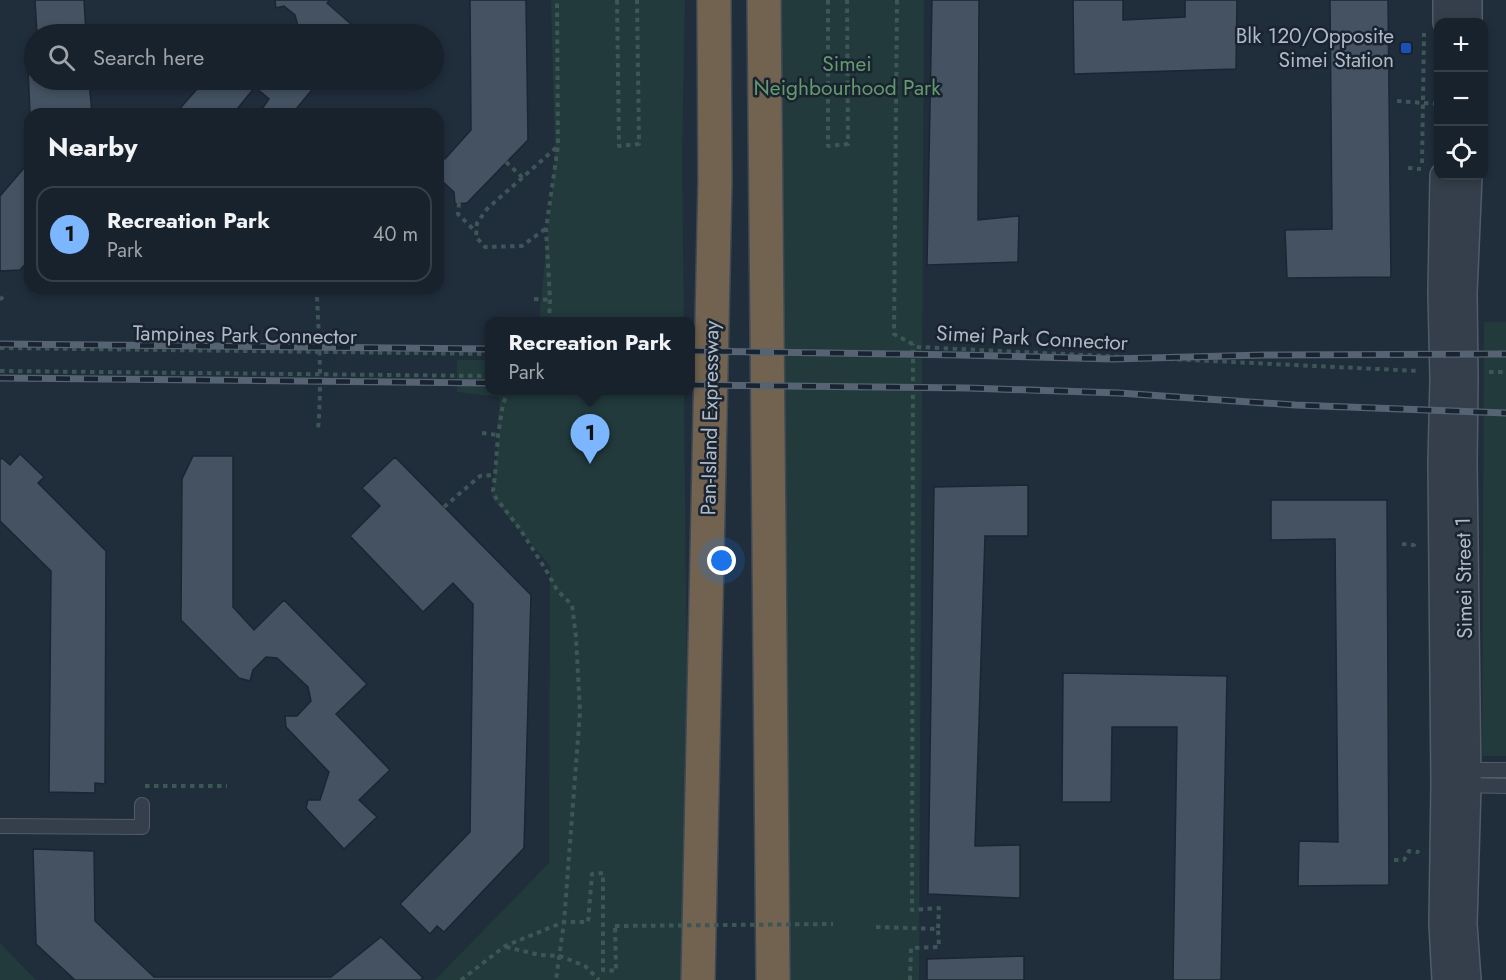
<!DOCTYPE html>
<html lang="en">
<head>
<meta charset="utf-8">
<style>
  body { margin:0; font-family:Jost,sans-serif; background:#212a34; color:#f1f3f6 }
  .controls { position:absolute; right:18px; top:18px; display:grid; overflow:hidden; border-radius:12px; box-shadow:0 3px 9px #0003 }
  .controls button { width:54px; height:54px; display:grid; place-items:center; padding:0; border:0; border-bottom:2px solid #363f48; background:#18222c; color:#f1f3f6; font:30px sans-serif }
  .you { position:absolute; left:722px; top:561px; width:21px; height:21px; margin:-15px; border:4px solid #fff; border-radius:50%; background:#1a73e8; box-shadow:0 0 0 9px #1a73e833 }
  .badge { display:grid; place-items:center; width:39px; height:39px; border-radius:50%; background:#7cb6ff; color:#111; font-size:20px; font-weight:700 }
  .pin { position:absolute; translate:-50% -50px; filter:drop-shadow(0 2px 3px #0008) }
  .pin::after { content:''; position:absolute; top:32px; width:21px; height:18px; background:inherit; clip-path:polygon(0 0,100% 0,50% 100%) }
  .popup { position:absolute; left:485px; top:317px; width:210px; height:78px; box-sizing:border-box; display:grid; place-content:center; border-radius:12px; background:#18222c; filter:drop-shadow(0 2px 4px #0005); font-size:20px; white-space:nowrap; color:#9fa4a9 }
  .popup b { font-size:22px; color:#f1f3f6 }
  .popup::after { content:''; position:absolute; left:50%; top:100%; margin-left:-12px; border:12px solid transparent; border-top-color:#18222c }
  .list { margin:0; padding:0; list-style:none }
  h2 { display:flex; justify-content:space-between; align-items:center; height:78px; margin:0; padding:0 24px; font-size:26px }
  h2 small { font-size:20px; font-weight:400; color:#9fa4a9 }
  .list li { display:grid; grid-template-columns:39px 1fr auto; gap:18px; align-items:center; box-sizing:border-box; height:96px; margin:0 12px 12px; padding:0 12px; border:2px solid #363f48; border-radius:18px }
  .list b { display:block; font-size:22px; white-space:nowrap }
  .list p { margin:0; font-size:20px; white-space:nowrap; color:#9fa4a9 }
  .list em { font-size:20px; font-style:normal; color:#9fa4a9 }
  .icon { flex:none; width:33px; height:33px; fill:none; stroke:currentColor; stroke-width:2; stroke-linecap:round; stroke-linejoin:round }
  .map { position:relative; flex:none; width:1506px; height:980px; overflow:hidden }
  .search { position:absolute; background:#18222c; box-shadow:0 3px 9px #0003; left:24px; top:24px; width:420px; height:66px; display:flex; align-items:center; gap:15px; box-sizing:border-box; padding:0 21px; border-radius:33px; color:#9fa4a9; font-size:22px }
  .panel { position:absolute; background:#18222c; box-shadow:0 3px 9px #0003; left:24px; top:108px; width:420px; height:186px; border-radius:18px }
  .map>svg:first-child { display:block }
  .green { fill:#223a3c }
  .building { fill:#445262; stroke:#1b2632; stroke-width:1.5 }
  .lines { fill:none; stroke-linecap:round; stroke-linejoin:round }
  .lane-casing { stroke:#525c69; stroke-width:16 }
  .street-casing { stroke:#525c69; stroke-width:30 }
  .highway-casing { stroke:#3f4956; stroke-width:36 }
  .path { stroke:#3d5656; stroke-width:4; stroke-dasharray:4.5 4.5; stroke-linecap:butt }
  .lane { stroke:#343f4b; stroke-width:14 }
  .street { stroke:#343f4b; stroke-width:27 }
  .highway { stroke:#726350; stroke-width:33 }
  .rail-casing { stroke:#556373; stroke-width:7 }
  .rail { stroke:#192430; stroke-width:4.5; stroke-dasharray:14; stroke-linecap:butt }
  .path-bridge { stroke:#3d5656; stroke-width:4; stroke-dasharray:4.5 4.5; stroke-linecap:butt }
  .transit-dot { fill:#1a4fb4; stroke:#192430; stroke-width:2 }
  .labels { text-anchor:middle; dominant-baseline:central; stroke-width:5; stroke-linejoin:round; paint-order:stroke }
  .poi-label { font-size:21px; fill:#afb9c7; stroke:#192430; text-anchor:end }
  .park-label { font-size:21px; fill:#649a6e; stroke:#192430 }
  .street-label { font-size:21px; fill:#afb9c7; stroke:#192430 }
</style>
</head>
<body>
<div class="map">
<svg width="1506" height="980" viewBox="0 0 1506 980">
  <rect width="100%" height="100%" fill="#202d3b"/>
  <path class="green" d="M551 0H685L682 160 684 321H539L555 158Z
    M772 0H924L919 980H777Z
    M1484 322H1506V756H1482Z
    M457 360H489L490 390 684 391 690 980H435L549 863 550 566 492 498 500 426H497L500 397 457 392Z
    M0 943 36 980H0Z"/>
  <path class="building" d="M35 0H84L86 34H37Z
    M275 0H330L327 3 360 32 358 34H300L295 15 284 6 276 8Z
    M470 0H526L528 140 467 203 455 204 454 192 443 182H438V152L445 159 471 130Z
    M932 0H979L978 220 1019 216 1018 262 927 265Z
    M1073 0H1123V20L1185 17V0H1237L1236 69 1074 74Z
    M1330 0H1388L1391 277 1287 278 1285 230 1332 229Z
    M34 44V80H89L92 114H30L27 45Z
    M205 80H320L292 114H268L262 109 269 99 255 87 233 114H175Z
    M30 161V259L20 270 0 271V196Z
    M20 454 44 477 38 483 106 551 105 784 95 783V793L49 792 51 571 0 521V460L2 458 10 465Z
    M193 456H233V607L254 630 284 600 367 684 336 714 390 770 359 800 377 817 344 849 306 808 308 800H320L329 772 286 727 285 716H297L311 701 308 687 277 658 266 657 253 670 250 681 239 678 181 620 182 479Z
    M395 457 531 595 524 848 444 932 437 926 430 934 400 904 470 832 473 604 453 583 423 612 350 536 380 506 362 488Z
    M1028 485V536H985L975 846 1020 845V898L928 894 934 487Z
    M1271 500H1387L1389 885 1298 886 1299 841 1338 842 1335 539 1271 540Z
    M1063 673 1227 676 1221 980H1173L1177 727H1112L1111 802H1062Z
    M33 849 94 851 95 921 154 977H331L381 937 423 978 420 980H75L36 944Z
    M1024 956V980H927V959Z"/>
  <g class="lines">
    <defs>
      <path id="lane" d="M1464 770H1506
        M1462 785 1506 786
        M0 826 142 827V805"/>
      <path id="street" d="M1468 0V22
        M1447 22V0
        M1444 176 1442 293 1444 379 1442 462 1445 785 1443 924 1446 980
        M1467 980 1463 924 1467 785 1463 462 1464 378 1463 293 1468 176"/>
      <path id="highway" d="M764 0 773 980
        M698 980 715 181 714 0"/>
    </defs>
    <use href="#lane" class="lane-casing"/>
    <use href="#street" class="street-casing"/>
    <use href="#highway" class="highway-casing"/>
    <path class="path" d="M617 0 619 146 639 144 637 0
      M828 0V146L848 144 847 0
      M897 0 894 334 918 347 1419 371
      M1397 101 1438 104
      M506 162 523 178
      M1422 163 1424 33
      M1408 168 1421 169
      M459 203 458 214 476 232
      M545 229 522 246 485 247 476 237 477 223 487 209 558 146
      M105 294V288
      M317 297C319 341 322 385 318 429
      M534 299 550 300
      M0 300 6 293
      M549 322 550 300 546 229 558 146 557 0
      M0 348 490 354
      M0 371 490 376
      M1489 372H1506
      M509 390 503 404 498 435 495 475 493 491 496 498 520 529 546 570 557 590 572 605 576 637 580 712 564 922 556 980
      M482 433 498 435
      M444 507 480 476 495 475
      M1402 544 1414 545 1417 540
      M145 786H227
      M1394 860H1404L1409 851 1418 852 1419 853
      M876 927 938 929 939 908 912 910 913 344
      M506 947 540 955 560 956 585 966 599 980
      M461 980 505 946 564 922H588L592 874 603 873V970L616 971 615 926
      M910 980 911 948 939 947 938 929"/>
    <use href="#lane" class="lane"/>
    <use href="#street" class="street"/>
    <use href="#highway" class="highway"/>
    <defs>
      <path id="rail" d="M0 344 490 349
        M690 351 961 355 1112 359 1264 355 1506 354
        M0 378 490 383
        M690 385 968 388 1119 393 1295 405 1506 413"/>
    </defs>
    <use href="#rail" class="rail-casing"/>
    <use href="#rail" class="rail"/>
    <path class="path-bridge" d="M615 926 833 924"/>
  </g>
  <rect class="transit-dot" x="1400" y="42" width="12" height="12" rx="3"/>
  <g class="labels">
    <g class="poi-label">
      <text x="1394" y="36">Blk 120/Opposite<tspan x="1394" dy="24">Simei Station</tspan></text>
    </g>
    <g class="park-label">
      <text x="847" y="64">Simei<tspan x="847" dy="24">Neighbourhood Park</tspan></text>
    </g>
    <g class="street-label">
      <text transform="translate(245 335) rotate(1)">Tampines Park Connector</text>
      <text transform="translate(1032 338) rotate(3)">Simei Park Connector</text>
      <text transform="translate(710 418) rotate(-89)">Pan-Island Expressway</text>
      <text transform="translate(1464 578) rotate(-91)">Simei Street 1</text>
    </g>
  </g>
</svg>
<div class="controls">
<button>+</button>
<button>−</button>
<button><svg class="icon" aria-label="locate" viewBox="0 0 24 24"><circle cx="12" cy="12" r="6"/><path d="M12 2v4M12 18v4M2 12h4M18 12h4"/></svg></button>
</div>
<div class="you"></div>
<div class="pin badge" style="left:590px;top:464px">1</div>
<div class="popup"><b>Recreation Park</b>Park</div>
<div class="search"><svg class="icon" aria-label="search" viewBox="0 0 24 24"><circle cx="10" cy="10" r="6"/><path d="M15 15l6 6"/></svg>Search here</div>
<section class="panel">
<h2>Nearby<small></small></h2>
<ul class="list">
<li><span class="badge">1</span><div><b>Recreation Park</b><p>Park</p></div><em>40 m</em></li>
</ul>
</section>
</div>
</body>
</html>
